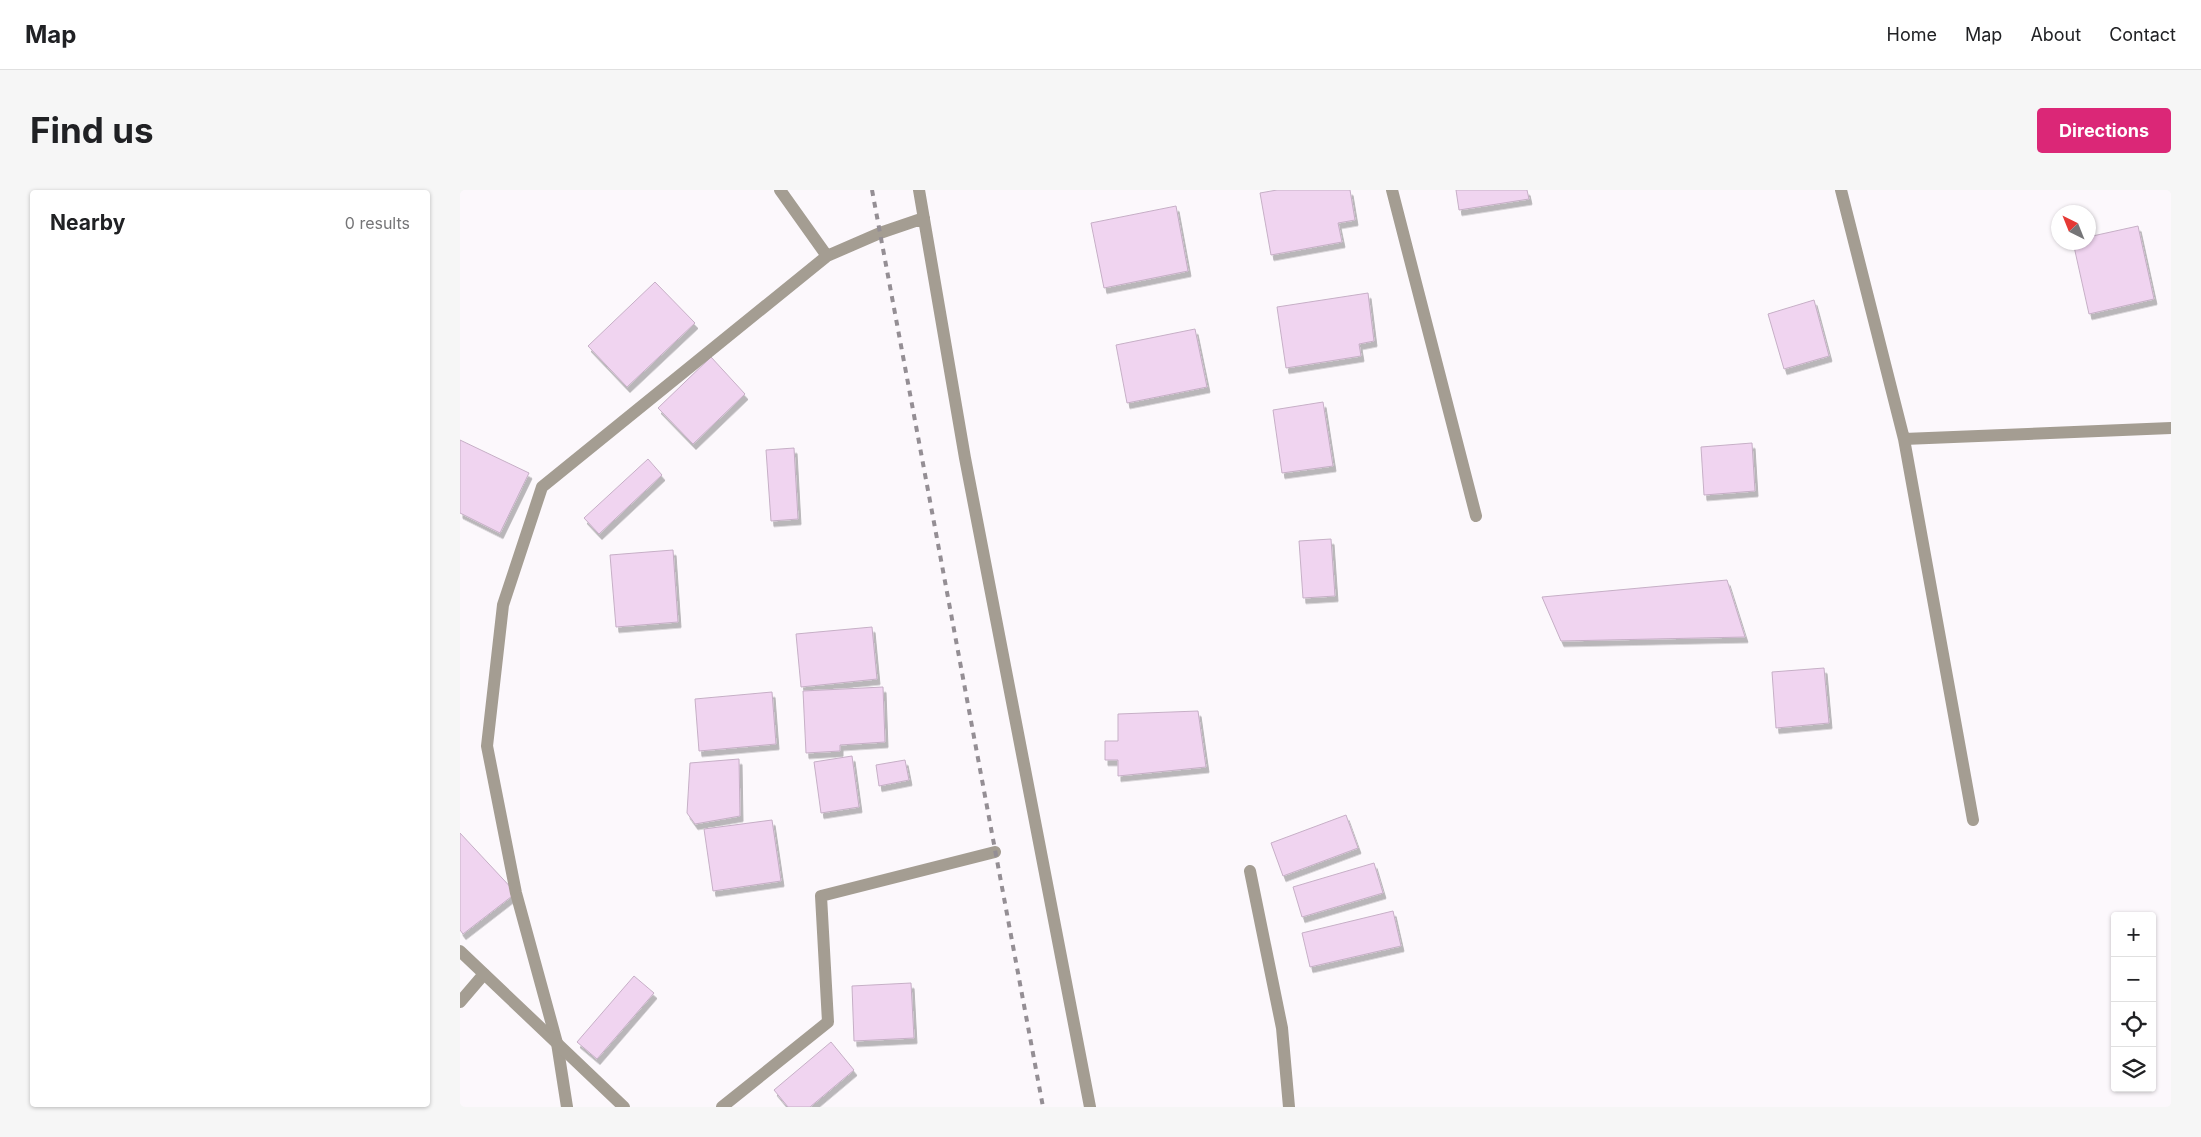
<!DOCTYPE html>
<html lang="en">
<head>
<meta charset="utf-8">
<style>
  body { margin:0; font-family:Inter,sans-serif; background:#f6f6f6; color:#202124 }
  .controls { position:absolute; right:15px; bottom:15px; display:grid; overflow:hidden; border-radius:5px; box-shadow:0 1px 4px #0004 }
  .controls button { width:45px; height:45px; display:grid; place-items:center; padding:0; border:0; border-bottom:1px solid #e0e0e0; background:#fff; color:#202124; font:25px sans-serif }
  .compass { position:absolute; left:1591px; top:15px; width:45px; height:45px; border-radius:50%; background:#fff; box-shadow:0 1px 4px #0004; rotate:317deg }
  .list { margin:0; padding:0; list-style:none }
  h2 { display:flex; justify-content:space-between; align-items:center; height:65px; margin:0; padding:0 20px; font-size:21px }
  h2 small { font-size:16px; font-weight:400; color:#757577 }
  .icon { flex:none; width:28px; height:28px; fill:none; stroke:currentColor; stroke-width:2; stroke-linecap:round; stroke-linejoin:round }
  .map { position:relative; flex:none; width:1711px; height:917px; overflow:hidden; border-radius:5px }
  header { display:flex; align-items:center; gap:30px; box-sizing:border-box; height:70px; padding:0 25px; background:#fff; border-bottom:1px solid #e0e0e0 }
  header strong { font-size:24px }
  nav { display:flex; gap:28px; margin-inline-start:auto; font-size:18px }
  .intro { display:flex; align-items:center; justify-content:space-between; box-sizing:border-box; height:120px; padding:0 30px }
  h1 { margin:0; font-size:35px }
  .button { padding:12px 22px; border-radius:5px; background:#db2777; color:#fff; font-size:18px; font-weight:700 }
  main { display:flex; gap:30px; padding:0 30px }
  aside { flex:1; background:#fff; border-radius:5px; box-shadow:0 1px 4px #0004 }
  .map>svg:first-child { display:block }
  .building { fill:#f0d4f0; stroke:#c6afc6; filter:url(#shadow) }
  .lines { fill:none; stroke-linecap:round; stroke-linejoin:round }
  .minor { stroke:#a49d92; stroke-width:12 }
  .tertiary { stroke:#a49d92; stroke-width:12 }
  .rail { stroke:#948e94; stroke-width:4; stroke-dasharray:6 6; stroke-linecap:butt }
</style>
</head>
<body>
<header>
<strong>Map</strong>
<nav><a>Home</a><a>Map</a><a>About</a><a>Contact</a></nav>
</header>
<div class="intro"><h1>Find us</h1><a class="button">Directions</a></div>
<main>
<aside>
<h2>Nearby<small>0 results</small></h2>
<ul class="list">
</ul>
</aside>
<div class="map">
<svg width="1711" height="917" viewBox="0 0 1711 917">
  <defs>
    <filter id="shadow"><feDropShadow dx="3" dy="5.5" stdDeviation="0" flood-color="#0004"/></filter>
  </defs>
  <rect width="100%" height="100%" fill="#fcf8fc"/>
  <path class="building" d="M817 0H890L895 30 878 33 882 52 811 65 800 3Z
    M996 0H1067L1069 9 999 20Z
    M716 16 728 81 644 98 631 33Z
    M1678 36 1694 109 1629 124 1613 52H1628V47Z
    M195 92 235 133 167 197 128 156Z
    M908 103 914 151 899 154 901 166 826 178 817 117Z
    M1354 110 1369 166 1324 179 1308 124Z
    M735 139 747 197 667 213 656 155Z
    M251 167 285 204 233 254 198 218Z
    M863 212 873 276 822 283 813 220Z
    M0 250 69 283 40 343 0 323Z
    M1292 253 1295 301 1244 305 1241 257Z
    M334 258 338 329 311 331 306 260Z
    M188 269 202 285 139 344 124 328Z
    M871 349 875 406 843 408 839 351Z
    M213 360 218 432 156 437 150 365Z
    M1267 390 1285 447 1101 451 1082 407Z
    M412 437 417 489 341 497 336 444Z
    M1364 478 1369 533 1316 538 1312 482Z
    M423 497 425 552 380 555V561L346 563 343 501Z
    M312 502 316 554 239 561 235 509Z
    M738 521 746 577 658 586V570H645V551H658V524Z
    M392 566 399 617 361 623 354 572Z
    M279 569 280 626 235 634 227 623 230 573Z
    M445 570 449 590 419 596 416 575Z
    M886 625 898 658 823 686 811 653Z
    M312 630 321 691 253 701 244 639Z
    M0 643 56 703 3 744 0 740Z
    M914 673 923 703 842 727 833 697Z
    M933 721 941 756 850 777 842 743Z
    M174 786 194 803 137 869 117 852Z
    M451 793 454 848 394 851 392 796Z
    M371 852 394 880 350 917H328L314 900Z"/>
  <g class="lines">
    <path class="minor" d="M320 0 367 66
      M459 0 505 268 630 917
      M932 0 1016 326
      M1381 0 1444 249 1513 630
      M1444 249 1711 238
      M790 681 822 838 829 917
      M0 812 24 784
      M107 917 97 853 56 703 27 556 43 415 82 297 367 66 420 43 464 28
      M262 917 368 832 361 706 535 662"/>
    <path class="tertiary" d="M0 761 164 917"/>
    <path class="rail" d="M412 0 583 917"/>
  </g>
</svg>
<div class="controls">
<button>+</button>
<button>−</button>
<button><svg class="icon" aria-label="locate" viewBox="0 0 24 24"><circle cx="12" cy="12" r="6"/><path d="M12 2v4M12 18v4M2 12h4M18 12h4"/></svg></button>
<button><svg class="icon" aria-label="layers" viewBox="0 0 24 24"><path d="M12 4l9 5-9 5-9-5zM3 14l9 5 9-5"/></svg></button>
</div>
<svg class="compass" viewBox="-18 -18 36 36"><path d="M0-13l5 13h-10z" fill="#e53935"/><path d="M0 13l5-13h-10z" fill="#757577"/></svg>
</div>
</main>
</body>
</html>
